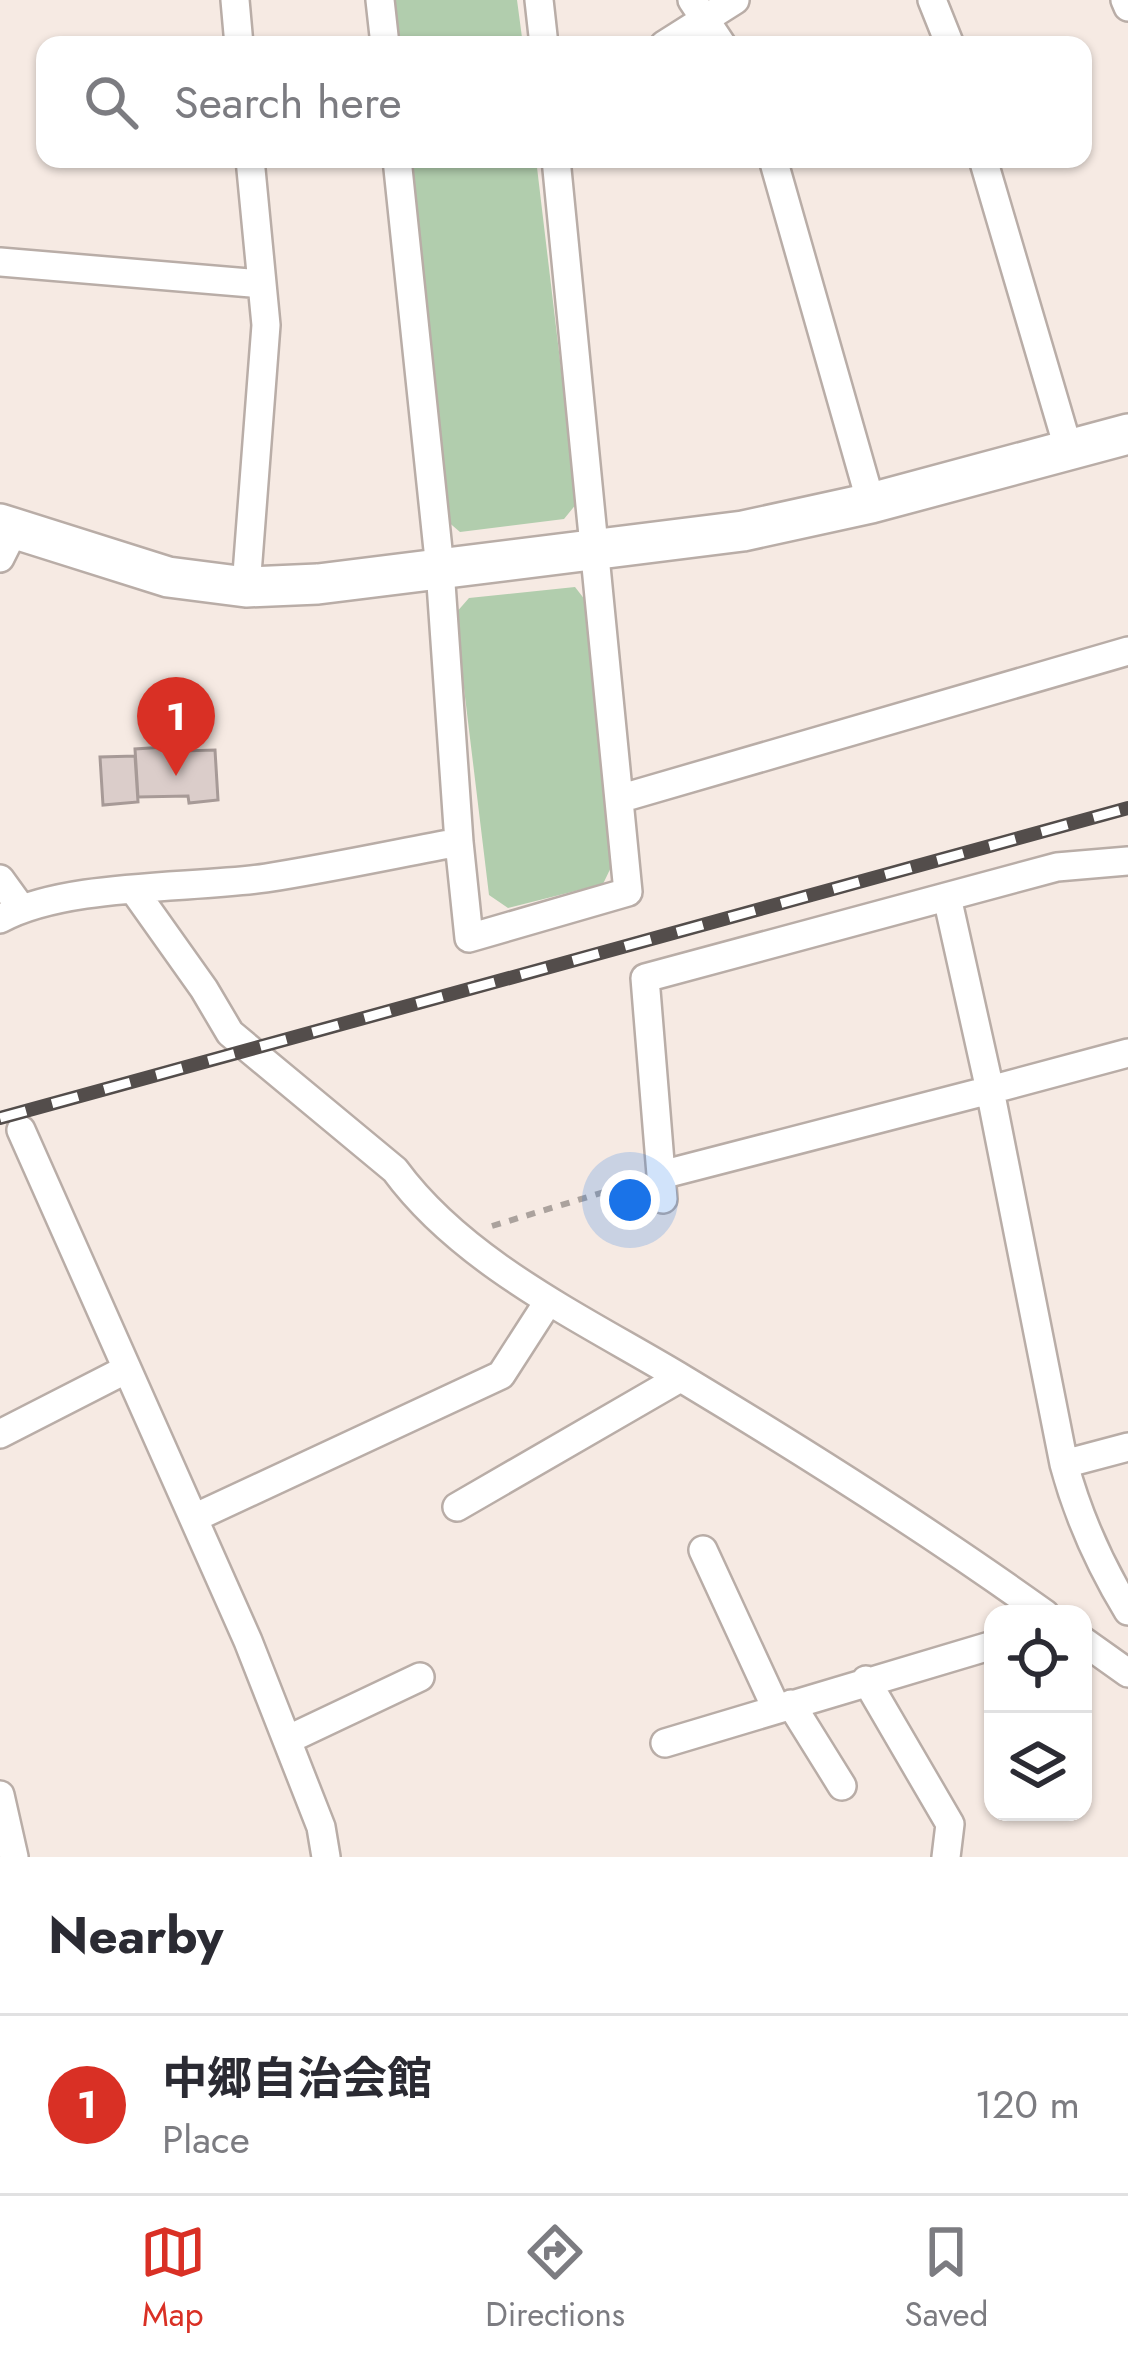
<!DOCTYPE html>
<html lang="en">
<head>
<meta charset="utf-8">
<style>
  body { margin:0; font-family:Jost,"Noto Sans JP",sans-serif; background:#f2f2f3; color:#2b2b33 }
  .controls { position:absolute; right:36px; bottom:36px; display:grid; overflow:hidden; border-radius:24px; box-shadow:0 3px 9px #0004 }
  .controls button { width:108px; height:108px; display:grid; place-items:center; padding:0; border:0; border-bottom:3px solid #e1e1e2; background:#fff; color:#2b2b33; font:60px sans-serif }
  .you { position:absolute; left:630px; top:1200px; width:42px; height:42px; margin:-30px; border:9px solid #fff; border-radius:50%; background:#1a73e8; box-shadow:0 0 0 18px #1a73e833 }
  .badge { display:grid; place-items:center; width:78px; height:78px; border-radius:50%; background:#d93025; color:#fff; font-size:39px; font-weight:700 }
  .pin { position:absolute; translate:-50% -99px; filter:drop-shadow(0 3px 6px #0008) }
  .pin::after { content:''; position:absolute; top:63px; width:42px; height:36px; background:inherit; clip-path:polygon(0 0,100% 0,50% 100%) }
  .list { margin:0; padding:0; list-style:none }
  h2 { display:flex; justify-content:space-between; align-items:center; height:156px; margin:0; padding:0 48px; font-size:51px }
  h2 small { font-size:39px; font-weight:400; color:#7c7c81 }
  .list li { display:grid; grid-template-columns:78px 1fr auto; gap:36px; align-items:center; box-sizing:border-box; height:180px; padding:0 48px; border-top:3px solid #e1e1e2 }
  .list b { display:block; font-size:45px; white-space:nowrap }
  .list p { margin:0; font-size:39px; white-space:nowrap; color:#7c7c81 }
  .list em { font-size:39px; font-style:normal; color:#7c7c81 }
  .icon { flex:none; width:66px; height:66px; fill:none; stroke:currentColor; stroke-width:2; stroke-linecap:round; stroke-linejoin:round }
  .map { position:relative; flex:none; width:1128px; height:1857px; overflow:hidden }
  .search { position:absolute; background:#fff; box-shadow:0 3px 9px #0004; left:36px; right:36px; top:36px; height:132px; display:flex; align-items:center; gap:30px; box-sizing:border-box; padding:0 42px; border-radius:24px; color:#7c7c81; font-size:45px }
  .sheet { height:336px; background:#fff }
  nav { display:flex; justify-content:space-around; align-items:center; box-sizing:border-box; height:168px; border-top:3px solid #e1e1e2; background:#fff; font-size:33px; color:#7c7c81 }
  nav a { display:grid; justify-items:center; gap:6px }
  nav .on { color:#d93025 }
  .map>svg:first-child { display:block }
  .green { fill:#b1cdad }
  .building { fill:#dbcdca; stroke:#a79a97; stroke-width:3 }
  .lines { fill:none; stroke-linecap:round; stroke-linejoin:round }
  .street-casing { stroke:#b9ada7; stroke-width:32 }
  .secondary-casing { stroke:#b9ada7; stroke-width:44 }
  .path { stroke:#aba29d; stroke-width:6; stroke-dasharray:9 9; stroke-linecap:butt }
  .street { stroke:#fff; stroke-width:27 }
  .secondary { stroke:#fff; stroke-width:39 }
  .rail-casing { stroke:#534d4b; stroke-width:14 }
  .rail { stroke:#fff; stroke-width:9; stroke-dasharray:27; stroke-linecap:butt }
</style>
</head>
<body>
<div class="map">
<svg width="1128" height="1857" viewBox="0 0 1128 1857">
  <rect width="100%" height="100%" fill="#f6eae3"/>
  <path class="green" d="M393 0H517L523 45H397Z
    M409 159H536L577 503 564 519 460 532 446 520Z
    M575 587 589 605 614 861 603 884 508 908 489 895 455 614 469 598Z"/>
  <path class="building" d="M181 746V751L215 750 218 800 189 803 188 796 138 797 135 749Z
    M135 756 138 802 103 805 100 757Z"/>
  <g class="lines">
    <defs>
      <path id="street" d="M235 0 239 45
        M380 0 385 45
        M539 0 544 45
        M692 0 722 45
        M932 0 950 45
        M1125 0 1128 7
        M664 45 735 0
        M397 159 440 569 459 842 469 938 628 892 556 159
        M773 159 871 503
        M983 159 1069 451
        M0 262 262 284
        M0 558 15 528
        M246 587 266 325 250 159
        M622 798 1128 651
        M0 879 21 908
        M133 889 204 989 230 1033 395 1170C464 1264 585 1320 683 1379 806 1453 928 1530 1045 1614
        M0 919C66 883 189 889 266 878 330 868 395 854 459 842
        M1128 1053 990 1090 1064 1464C1078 1516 1100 1565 1128 1611
        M21 1130 248 1641 321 1827 326 1857
        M661 1175 990 1090 947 897
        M663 1199 645 978 1057 867 1128 861
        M0 1434 127 1369
        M1064 1464 1128 1447
        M457 1507 680 1378
        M194 1518 501 1375 548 1302
        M703 1550 776 1708
        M1083 1641 1128 1673
        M866 1680 950 1824 946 1857
        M791 1704 842 1786
        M287 1740 420 1677
        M665 1743 993 1645
        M0 1795 14 1857"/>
      <path id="secondary" d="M0 524 168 577 246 587 318 584 743 531 871 503 1128 434"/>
    </defs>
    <use href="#street" class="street-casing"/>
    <use href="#secondary" class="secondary-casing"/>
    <path class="path" d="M492 1226 634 1183"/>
    <use href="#street" class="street"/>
    <use href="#secondary" class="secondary"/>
    <defs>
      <path id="rail" d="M0 1118 1128 808"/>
    </defs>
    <use href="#rail" class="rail-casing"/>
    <use href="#rail" class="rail"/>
  </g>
</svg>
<div class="controls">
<button><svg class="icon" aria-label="locate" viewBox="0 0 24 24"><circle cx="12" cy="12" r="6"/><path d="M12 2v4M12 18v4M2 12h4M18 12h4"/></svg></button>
<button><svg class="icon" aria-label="layers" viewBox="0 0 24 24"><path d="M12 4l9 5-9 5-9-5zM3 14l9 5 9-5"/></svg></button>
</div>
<div class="you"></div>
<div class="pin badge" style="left:176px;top:776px">1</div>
<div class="search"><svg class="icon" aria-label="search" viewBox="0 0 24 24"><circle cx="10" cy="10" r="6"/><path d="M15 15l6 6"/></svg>Search here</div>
</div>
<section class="sheet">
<h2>Nearby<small></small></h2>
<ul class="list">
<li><span class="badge">1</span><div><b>中郷自治会館</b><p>Place</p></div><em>120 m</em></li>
</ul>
</section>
<nav>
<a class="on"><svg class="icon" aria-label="map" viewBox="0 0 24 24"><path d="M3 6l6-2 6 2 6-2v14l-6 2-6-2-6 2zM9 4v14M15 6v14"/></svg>Map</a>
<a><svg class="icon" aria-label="directions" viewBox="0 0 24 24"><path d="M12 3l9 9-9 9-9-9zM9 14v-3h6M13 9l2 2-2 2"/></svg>Directions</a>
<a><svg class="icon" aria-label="saved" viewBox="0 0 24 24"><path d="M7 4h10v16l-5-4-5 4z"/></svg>Saved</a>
</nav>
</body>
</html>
